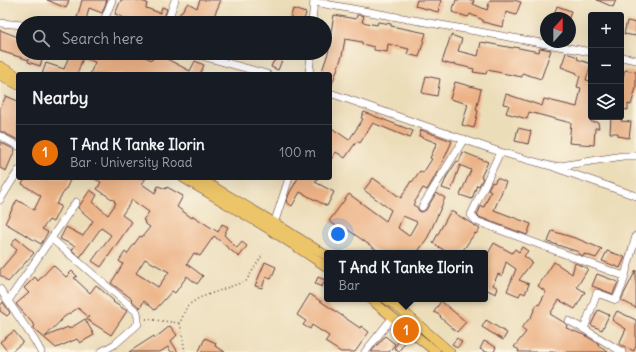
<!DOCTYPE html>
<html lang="en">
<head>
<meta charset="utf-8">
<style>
  body { margin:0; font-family:Delius,sans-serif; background:#242831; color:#f1f3f6 }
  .controls { position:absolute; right:12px; top:12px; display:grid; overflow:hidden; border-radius:4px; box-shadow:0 4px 16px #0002 }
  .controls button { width:36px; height:36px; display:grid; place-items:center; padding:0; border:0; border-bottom:1px solid #363941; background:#171b24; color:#f1f3f6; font:20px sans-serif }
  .compass { position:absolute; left:540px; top:12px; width:36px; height:36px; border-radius:50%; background:#171b24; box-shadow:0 4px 16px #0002; rotate:21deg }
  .you { position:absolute; left:338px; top:234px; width:14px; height:14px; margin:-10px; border:3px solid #fff; border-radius:50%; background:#1a73e8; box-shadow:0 0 0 6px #1a73e833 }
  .badge { display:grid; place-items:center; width:26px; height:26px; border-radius:50%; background:#2563eb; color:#fff; font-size:13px; font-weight:700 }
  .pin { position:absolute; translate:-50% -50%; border:2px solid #fff; box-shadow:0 1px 4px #0006 }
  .popup { position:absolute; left:324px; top:250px; width:164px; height:52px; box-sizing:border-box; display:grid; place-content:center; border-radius:4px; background:#171b24; filter:drop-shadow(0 1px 3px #0005); font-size:13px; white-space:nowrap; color:#9ea1a6 }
  .popup b { font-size:15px; color:#f1f3f6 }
  .popup::after { content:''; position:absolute; left:50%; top:100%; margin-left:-8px; border:8px solid transparent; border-top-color:#171b24 }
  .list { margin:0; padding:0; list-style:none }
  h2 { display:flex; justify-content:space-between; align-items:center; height:52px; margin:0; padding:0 16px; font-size:17px }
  h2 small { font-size:13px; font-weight:400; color:#9ea1a6 }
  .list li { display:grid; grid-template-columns:26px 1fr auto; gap:12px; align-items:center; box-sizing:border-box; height:56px; padding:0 16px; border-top:1px solid #363941 }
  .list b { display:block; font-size:15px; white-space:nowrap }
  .list p { margin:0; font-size:13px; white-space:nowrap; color:#9ea1a6 }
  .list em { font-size:13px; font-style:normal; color:#9ea1a6 }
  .icon { flex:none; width:22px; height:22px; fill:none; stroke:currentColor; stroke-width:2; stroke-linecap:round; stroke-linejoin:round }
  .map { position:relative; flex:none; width:636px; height:352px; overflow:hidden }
  .search { position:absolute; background:#171b24; box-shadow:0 4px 16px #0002; left:16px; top:16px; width:316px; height:44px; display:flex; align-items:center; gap:10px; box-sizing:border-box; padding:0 14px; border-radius:22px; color:#9ea1a6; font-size:15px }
  .panel { position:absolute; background:#171b24; box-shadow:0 4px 16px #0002; left:16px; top:72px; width:316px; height:108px; border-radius:4px }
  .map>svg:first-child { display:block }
  .building { fill:#ecb286; fill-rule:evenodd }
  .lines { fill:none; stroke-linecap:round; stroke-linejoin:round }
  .minor-casing { stroke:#623c40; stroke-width:8 }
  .major-casing { stroke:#623c40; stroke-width:10 }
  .path { stroke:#623c40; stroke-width:1.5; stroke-dasharray:1 3; stroke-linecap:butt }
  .minor { stroke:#fff; stroke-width:7 }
  .major { stroke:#edc569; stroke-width:9 }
</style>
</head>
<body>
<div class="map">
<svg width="636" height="352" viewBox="0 0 636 352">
  <rect width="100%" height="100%" fill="#fcf5e5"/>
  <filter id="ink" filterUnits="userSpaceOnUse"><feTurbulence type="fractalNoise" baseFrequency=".025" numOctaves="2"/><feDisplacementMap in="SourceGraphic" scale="8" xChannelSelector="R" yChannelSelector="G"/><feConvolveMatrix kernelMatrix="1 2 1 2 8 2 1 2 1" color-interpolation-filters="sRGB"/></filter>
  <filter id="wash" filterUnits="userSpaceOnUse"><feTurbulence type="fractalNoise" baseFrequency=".012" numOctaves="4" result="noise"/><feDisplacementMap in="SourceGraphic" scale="16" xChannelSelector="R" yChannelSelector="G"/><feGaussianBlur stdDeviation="0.9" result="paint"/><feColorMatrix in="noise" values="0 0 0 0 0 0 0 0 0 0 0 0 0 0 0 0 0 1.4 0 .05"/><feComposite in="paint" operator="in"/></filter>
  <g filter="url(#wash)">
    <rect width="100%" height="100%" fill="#ecddb9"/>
    <g id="blocks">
      <path class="building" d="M47 0H69L66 8Z
        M82 0H107L102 13 89 8 86 20 77 18Z
        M121 0H137L147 3 146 8 160 13 162 7 167 9 162 23H150L142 20 141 23H131L132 21 115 14Z
        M200 0H221L211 23H182L176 19 188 3 197 8Z
        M417 0H441L438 12 415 6Z
        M456 0H474L473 4 487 10 490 0H514L521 2 516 15 506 12 503 27 483 22V20L470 14 468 17 452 12Z
        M597 0H616L613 7Z
        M557 6 571 11 569 18H553Z
        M293 9 306 13 303 23H289Z
        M334 15 356 19 357 15H360L364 16 362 22 377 25 378 22 391 24V26L426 33 419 57 407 54 409 49 388 44 387 52 374 50V47L362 44V42L345 39 342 56 331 87H330V74H321L329 50H325L327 42 329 43Z
        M627 21 636 23V36L624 34Z
        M0 30 23 39V53H44L40 66 28 62 29 60 0 51Z
        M451 35 462 39 458 51 478 56 481 42 513 48 514 47 539 52 540 48 551 50 541 79 522 73V77L487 70 486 74 473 72 474 69 453 64V65L442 62Z
        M70 53H136L152 60 155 53H162L168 56 167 59 190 71 195 61 204 65 200 74H90L95 62 83 58 77 74H42L46 63 64 69Z
        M276 53H285L278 70 271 67 273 62H274Z
        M566 53 578 57 577 59 591 64 586 80 591 81V122H598L599 128H595L594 145 569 143 571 123 529 112 527 119 506 113 509 105 503 104 506 94 542 106 544 99 577 107 581 88 577 87 580 76 576 74 577 73 561 67Z
        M625 70 636 72V88L631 105 628 104V110L621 109V86Z
        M426 76 440 79 437 96 422 93Z
        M455 82 481 89 476 110 478 111 474 128 462 125 468 104 450 99Z
        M6 96 18 101V140L0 131V108Z
        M364 112 413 131 410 138 373 123 360 143 357 141 345 158 336 152 330 161V127L349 140 363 119 361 118Z
        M611 117H621V121L631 122 629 138 618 136V133H610Z
        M518 128 531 131 528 144 515 141Z
        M421 130 452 141 446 155 433 180 427 190 423 188 413 205 417 207 419 211 422 212 426 210 436 193 445 198 428 237 417 253H381L344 227 342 230 329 221 349 194 386 221 391 210 364 190 373 178 401 198 411 181 412 182 420 171 423 173 432 159 430 158 437 143 419 136ZM403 216 417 222 409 236 398 228Z
        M0 142 15 150 6 171 0 168Z
        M463 152 488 162 481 177 483 178 479 186 477 185 472 199 460 195 471 170 460 165 451 191 442 188 447 176 457 161 459 162Z
        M26 178H71L66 189 56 204 61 206 53 222 49 220 42 229 48 232 41 244 5 223 17 200 34 210 41 196 22 184Z
        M92 178H146L142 184 155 193 158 186 166 189 167 187 183 196 177 207 192 218 193 216 218 232 222 224 228 227 224 235 237 248 242 242 247 246 239 257 214 236 200 256 194 253 187 264 203 276 197 284 187 276 175 293 172 291 155 310 144 301 140 308 131 300 132 299 111 283 123 264 119 261 125 252 127 254 140 236 142 237 150 227 144 223 145 221 143 220 149 212 132 200 122 215 132 222 101 267 92 261 111 235 101 228 80 257 72 250 75 246 60 239 66 227 83 236 93 221 78 208 90 190 97 195 93 202 108 215 116 203 114 202 115 201 97 189 101 182ZM145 259 169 272 158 287 136 273Z
        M298 178H318L315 182 334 192 327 206 300 192 292 206 286 202 290 192Z
        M497 178 506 182 494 210 531 224 527 235 479 217 477 215 481 206 484 207 491 191 488 189 492 182 494 183Z
        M450 212H453L480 229 476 234 475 233 461 253H443L445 251 433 243Z
        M552 231 578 239 602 249 596 258 584 254V256L578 254 579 252 548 242Z
        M16 238 34 253 8 282 0 275V270L17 250 11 245Z
        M494 243 512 253 515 249 519 252 522 247 528 251 524 256 532 262 519 280 529 284 525 294 521 292 519 296 507 291 516 269 506 262 502 276 498 274 493 285 498 288 496 294 485 289V259Z
        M607 251 625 257 620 268 602 261Z
        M265 262 276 267 271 279 266 277 262 288 255 286Z
        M554 262 572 274 575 263 588 269 577 287 585 292 575 309 559 300 550 314 565 323 567 326 566 328 584 335 599 344 598 346 608 352H518L519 350 514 347 526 332 521 328 531 317 537 304 539 305 546 292 538 286Z
        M53 265 66 277 72 271 77 276 74 278 90 293 96 285 114 301 113 302 127 311 111 335 86 319 89 317 78 308 64 317 45 337 68 327 69 329 85 319 94 335 80 343 77 339 56 348 33 328 35 326 16 304 29 293 24 288 35 277 38 281Z
        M636 270V308L621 300Z
        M597 274 618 282 613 294 592 286Z
        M318 277 325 280 322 287 315 284Z
        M310 294 360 328 361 326 369 332 355 352H341L325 342 329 336 312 325 310 329 303 325 306 321 297 315Z
        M441 301 466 322 457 332 440 317 441 316 434 312Z
        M3 302 10 313 7 316 0 311V306Z
        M598 310 609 315 602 330 591 325Z
        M617 311 636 320V346L634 351 619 344 626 329 612 320Z
        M486 320 507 333 503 340 482 327Z
        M170 326 177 335 171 341 178 352H171L168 347 160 352H129L154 336 155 338Z
        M14 331 23 342 11 352H8L0 342Z
        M385 336 395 344 389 352H371Z
        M205 338 216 343 215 346 225 352H202L199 351Z
        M401 338 406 341 399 351 394 348Z
        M457 338 462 342 457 348 452 344Z
        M484 341 496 347 494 352H486L480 349Z"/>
    </g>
  </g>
  <g filter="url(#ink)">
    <use href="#blocks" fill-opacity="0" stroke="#623c40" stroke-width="1"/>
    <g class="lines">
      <defs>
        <path id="minor" d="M314 2 591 52
          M0 23 23 25
          M103 23 112 0
          M167 23 175 0
          M312 23 314 0
          M191 53 267 74
          M621 57 636 60
          M309 74 311 53
          M330 93 500 152 554 167 623 156H636
          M0 136 18 146
          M500 152 471 215 476 221 624 276
          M556 168 636 196
          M0 200 18 171
          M422 207 464 139
          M273 227 289 178
          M52 239 137 312 138 318V324L115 344 101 352
          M0 289 35 341 41 352
          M8 301 76 202
          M569 321 584 329 622 352
          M584 329 597 293 616 300 622 286 636 236
          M365 352 393 317"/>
        <path id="major" d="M0 66 18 76
          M0 75 18 85
          M183 178 272 231 327 267
          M199 178 275 223 327 256
          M370 299 436 352
          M386 299 404 312 450 352"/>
      </defs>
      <use href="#minor" class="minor-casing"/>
      <use href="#major" class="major-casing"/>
      <path class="path" d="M146 319 180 323
        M185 352 180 323 187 306 199 298 246 281 263 254"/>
      <use href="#minor" class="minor"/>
      <use href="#major" class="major"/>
    </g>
  </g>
</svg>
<div class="controls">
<button>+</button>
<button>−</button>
<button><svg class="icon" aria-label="layers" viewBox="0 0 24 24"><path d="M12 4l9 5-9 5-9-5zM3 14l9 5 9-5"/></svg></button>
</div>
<svg class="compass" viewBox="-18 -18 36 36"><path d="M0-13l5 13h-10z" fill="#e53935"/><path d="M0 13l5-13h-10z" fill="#9ea1a6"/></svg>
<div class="you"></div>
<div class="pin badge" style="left:406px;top:330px;background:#e8710a">1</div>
<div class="popup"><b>T And K Tanke Ilorin</b>Bar</div>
<div class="search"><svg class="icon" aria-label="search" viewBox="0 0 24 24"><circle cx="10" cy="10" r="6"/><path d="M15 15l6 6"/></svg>Search here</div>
<section class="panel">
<h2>Nearby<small></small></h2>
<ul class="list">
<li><span class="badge" style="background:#e8710a">1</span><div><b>T And K Tanke Ilorin</b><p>Bar · University Road</p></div><em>100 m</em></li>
</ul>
</section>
</div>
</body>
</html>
